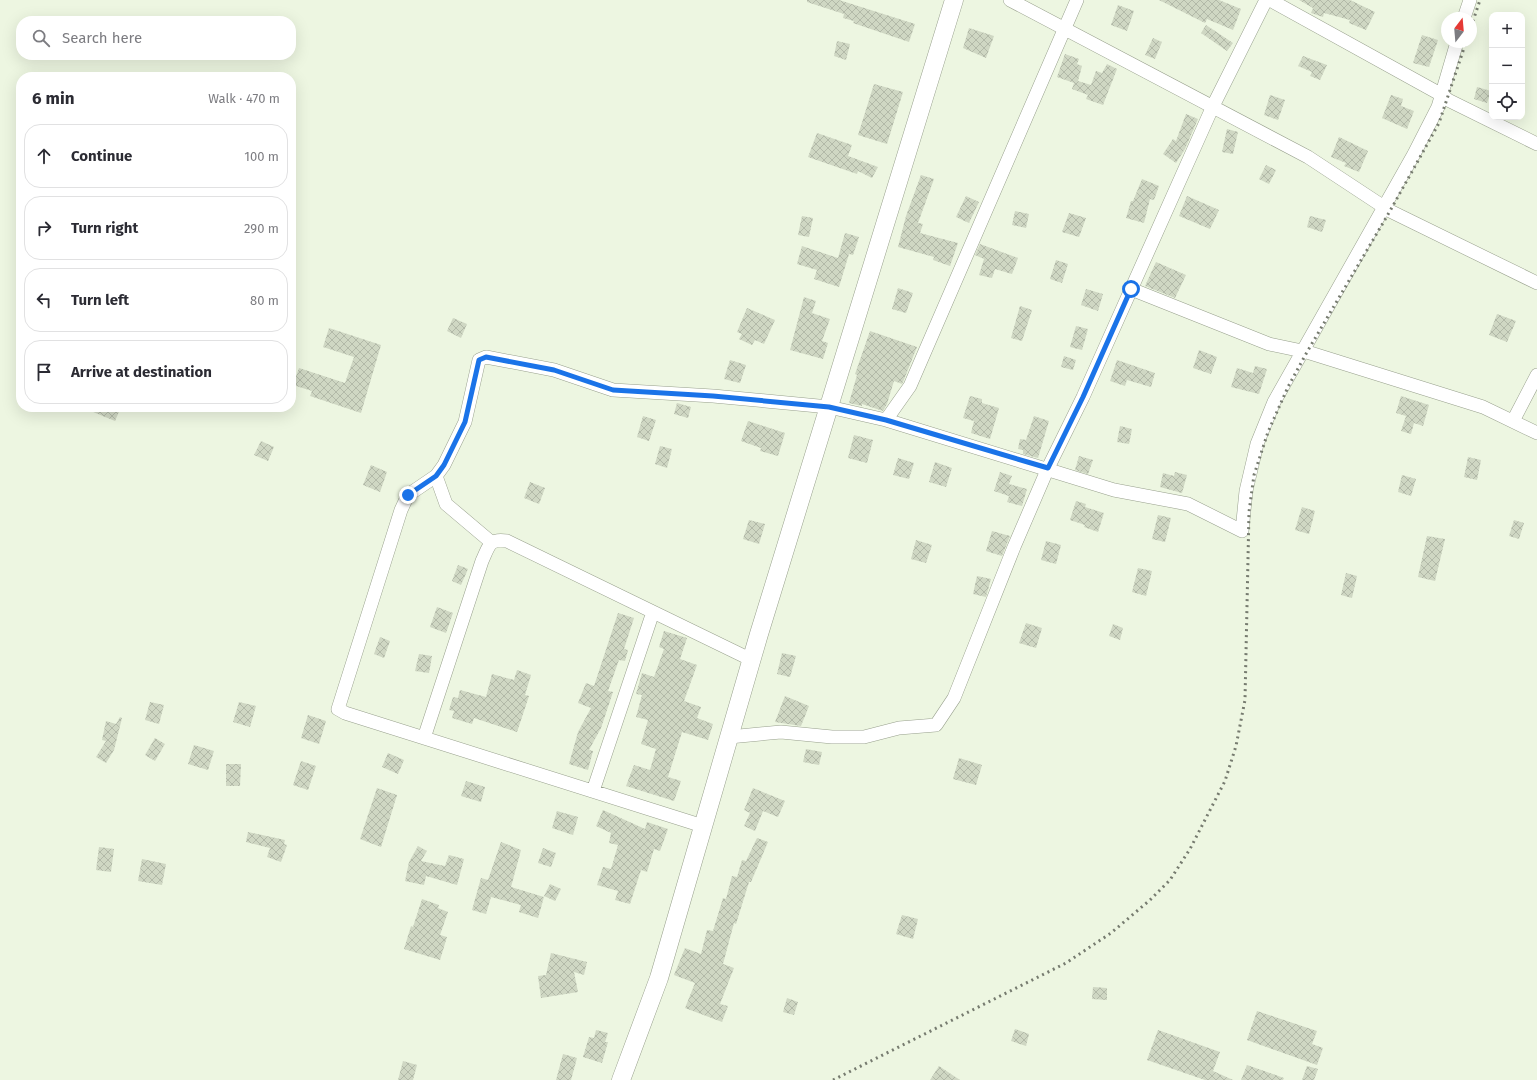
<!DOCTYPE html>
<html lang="en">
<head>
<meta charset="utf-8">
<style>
  body { margin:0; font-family:"Fira Sans",sans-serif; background:#f7f7f7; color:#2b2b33 }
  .controls { position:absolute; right:12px; top:12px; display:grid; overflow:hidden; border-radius:8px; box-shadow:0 4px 16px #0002 }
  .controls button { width:36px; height:36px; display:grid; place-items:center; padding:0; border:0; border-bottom:1px solid #e1e1e2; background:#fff; color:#2b2b33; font:20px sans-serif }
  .compass { position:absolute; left:1441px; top:12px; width:36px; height:36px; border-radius:50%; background:#fff; box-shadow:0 4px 16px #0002; rotate:16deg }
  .stop { position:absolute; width:12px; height:12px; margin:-9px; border:3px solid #1a73e8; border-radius:50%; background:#fff }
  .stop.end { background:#1a73e8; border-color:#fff; box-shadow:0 1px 4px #0008 }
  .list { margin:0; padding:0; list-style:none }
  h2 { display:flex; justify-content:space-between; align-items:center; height:52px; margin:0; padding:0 16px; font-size:17px }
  h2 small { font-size:13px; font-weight:400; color:#7c7c81 }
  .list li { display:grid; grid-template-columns:26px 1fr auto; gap:12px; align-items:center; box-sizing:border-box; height:64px; margin:0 8px 8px; padding:0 8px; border:1px solid #e1e1e2; border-radius:16px }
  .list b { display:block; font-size:15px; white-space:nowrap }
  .list em { font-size:13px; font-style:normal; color:#7c7c81 }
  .icon { flex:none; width:22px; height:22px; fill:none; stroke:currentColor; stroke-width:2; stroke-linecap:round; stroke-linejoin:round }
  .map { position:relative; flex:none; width:1537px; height:1080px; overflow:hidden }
  .search { position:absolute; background:#fff; box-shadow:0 4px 16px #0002; left:16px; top:16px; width:280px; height:44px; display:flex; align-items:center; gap:10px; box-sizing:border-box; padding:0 14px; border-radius:16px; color:#7c7c81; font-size:15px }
  .panel { position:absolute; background:#fff; box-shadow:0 4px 16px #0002; left:16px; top:72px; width:280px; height:340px; border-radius:16px }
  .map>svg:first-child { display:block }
  .building { fill:url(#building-cross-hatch) }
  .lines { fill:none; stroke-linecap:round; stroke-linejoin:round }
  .street-casing { stroke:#98a08d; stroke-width:14 }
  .secondary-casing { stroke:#98a08d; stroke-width:19 }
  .street { stroke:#fff; stroke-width:13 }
  .secondary { stroke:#fff; stroke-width:18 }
  .rail { stroke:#767b6f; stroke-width:3; stroke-dasharray:2 4; stroke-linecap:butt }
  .route { stroke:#1a73e8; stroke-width:5 }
</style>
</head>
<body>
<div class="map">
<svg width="1537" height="1080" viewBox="0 0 1537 1080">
  <defs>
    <pattern id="building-cross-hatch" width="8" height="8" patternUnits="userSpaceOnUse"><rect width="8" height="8" fill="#cfd7c3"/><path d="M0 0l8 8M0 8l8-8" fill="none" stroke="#b2b9a8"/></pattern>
  </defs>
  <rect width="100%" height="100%" fill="#edf6e1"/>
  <path class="building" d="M807 0H839L915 24 909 42 853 23 854 21 843 18 844 14 807 2Z
    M1159 0H1219L1241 9 1233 30 1207 19 1205 23Z
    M1299 0H1350L1375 12 1366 30 1349 23 1350 20 1324 13 1323 17 1311 13 1313 8Z
    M1118 5 1134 11 1127 31 1111 25Z
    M1206 25 1233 43 1227 51 1201 33Z
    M969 28 994 36 986 58 963 48Z
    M1422 35 1438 40 1429 67 1413 63Z
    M1153 38 1162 42 1155 59 1145 55Z
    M837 41 850 44 846 60 834 56Z
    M1065 54 1079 59 1077 64 1082 66 1078 81 1091 85 1096 71 1102 73 1107 64 1117 69 1103 105 1086 99 1088 95 1072 89 1074 83 1057 77Z
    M1303 56 1327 65 1320 80 1310 76 1312 72 1298 66Z
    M874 84 903 92 887 144 858 135Z
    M1477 87 1491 91 1487 103 1474 99Z
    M1270 95 1285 100 1278 120 1264 115Z
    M1391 95 1403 99 1401 106 1414 111 1407 129 1382 118Z
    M1186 114 1198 119 1185 149 1176 163 1163 154 1173 139 1176 141Z
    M1227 129 1238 132 1233 154 1222 152Z
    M817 133 852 145 848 156 878 167 872 178 858 171 857 174 808 157Z
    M1339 137 1368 151 1359 172 1344 166 1346 163 1331 157Z
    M1266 165 1276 170 1269 184 1259 179Z
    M921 175 934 179 918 223 923 224 920 233 958 243 950 266 933 260 934 257 898 247 906 216Z
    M1142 179 1159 186 1154 200 1150 199 1144 223 1126 218 1131 201H1133Z
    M966 196 979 202 969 223 956 217Z
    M1187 196 1219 210 1210 229 1179 216Z
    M1015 211 1029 214 1026 228 1012 225Z
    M1069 213 1086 218 1079 237 1062 232Z
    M802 216 813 218 809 237 798 235Z
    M1310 216 1326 220 1322 232 1307 227Z
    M845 233 859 237 853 255 849 254 839 287 814 279 817 270 797 264 802 246 838 258Z
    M980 244 1018 258 1012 274 995 269 992 278 979 275 984 259 975 255Z
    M1056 260 1068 264 1062 283 1050 279Z
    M1156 262 1186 275 1175 298 1145 286Z
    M898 288 913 293 906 313 892 309Z
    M1086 289 1103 294 1098 311 1081 305Z
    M804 297 816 301 812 313 830 319 822 341 828 343 823 359 790 350Z
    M1020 306 1032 310 1022 341 1011 338Z
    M747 308 775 320 764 344 755 340 752 345 739 339 742 334 737 332Z
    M1497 314 1516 321 1507 342 1489 335Z
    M453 318 467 324 461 338 447 331Z
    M1076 326 1088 329 1082 350 1070 347Z
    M329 328 381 345 361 413 310 396 312 391 293 385 299 368 345 383 354 357 323 347Z
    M870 331 917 347 903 382 902 384 894 381 887 404 883 411 862 404V406L849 403 857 375 855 374Z
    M1199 350 1217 357 1211 374 1193 368Z
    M1064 356 1076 360 1073 370 1061 367Z
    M730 360 746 365 740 383 724 379Z
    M1117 360 1155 373 1151 387 1127 380 1125 386 1110 381Z
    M1255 366 1267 369 1259 394 1231 387 1237 368 1253 373Z
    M970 396 982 399V403L999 408 990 439 971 433 974 421 963 418Z
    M1401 396 1429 405 1423 426 1414 423 1411 434 1401 431 1406 416 1396 413Z
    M677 403 691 407 688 418 674 414Z
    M81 407H121L115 421Z
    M643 416 656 420 649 441 637 437Z
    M1034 416 1049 421 1038 458 1023 454V450L1018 449 1020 439 1026 440Z
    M748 421 785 433 778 456 760 451 761 448 741 441Z
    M1120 426 1132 429 1129 444 1117 442Z
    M854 435 873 440 867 463 848 458Z
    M261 441 274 447 268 461 254 455Z
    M660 446 672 449 667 468 655 464Z
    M1079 456 1093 460 1088 474 1075 470Z
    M1468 457 1481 460 1477 480 1464 477Z
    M898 458 914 463 909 479 893 475Z
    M935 462 952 468 946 487 929 482Z
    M371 465 387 472 380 492 363 485Z
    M1000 472 1012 476 1009 484 1027 489 1022 506 1007 502 1009 496 994 491Z
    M1175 472 1187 475 1182 493 1160 487 1163 473 1174 476Z
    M1402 475 1416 479 1411 496 1398 492Z
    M530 482 545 488 539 504 524 498Z
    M1076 501 1086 504 1085 507 1104 513 1098 532 1084 527 1085 525 1070 520Z
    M1302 507 1315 511 1309 534 1295 530Z
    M1158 515 1171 518 1165 542 1152 539Z
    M749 520 765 524 759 544 743 539Z
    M1514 520 1524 523 1519 539 1509 536Z
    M992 531 1010 536 1002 556 986 551Z
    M1427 536 1445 539 1435 581 1418 577Z
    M916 540 932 545 926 563 911 559Z
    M1046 541 1061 545 1056 564 1041 560Z
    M458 565 468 569 461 585 452 581Z
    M1138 568 1152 571 1146 596 1132 592Z
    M1346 573 1357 576 1352 598 1341 595Z
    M977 576 991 579 986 597 973 594Z
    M437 607 453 613 446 633 430 627Z
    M618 613 634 618 624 649 628 650 625 661 619 660 608 691 613 692 601 728 589 750 593 751 588 770 569 764 578 732 591 708 578 703 586 683 594 686Z
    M1026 623 1042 628 1036 648 1019 643Z
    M1113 624 1123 628 1120 640 1109 636Z
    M664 631 687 638 680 659 697 665 684 701 701 707 697 718 713 724 708 740 682 732 668 777 681 781 674 801 626 786 634 765 650 770 656 749 641 744 648 720 636 717 642 695 636 694 642 673 654 677 664 649 659 647Z
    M380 637 390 641 384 658 374 654Z
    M782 653 796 656 790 677 777 674Z
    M419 654 432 656 429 673 415 671Z
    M517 670 531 675 525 695 529 696 517 732 474 718 472 724 452 718 454 711 449 710 453 697 458 698 460 690 486 697 492 674 514 680Z
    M785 696 809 706 801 726 775 722Z
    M150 702 164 705 159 724 145 720Z
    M239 702 256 706 250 727 233 722Z
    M308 715 326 721 319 744 301 738Z
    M120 717 122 718 114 750 106 763 96 757 106 741 102 740 106 721 116 724Z
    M155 738 165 744 155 761 145 755Z
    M194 745 214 751 208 770 188 764Z
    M806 749 822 752 819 765 803 762Z
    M388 753 404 760 398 774 382 767Z
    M959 758 982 765 976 785 953 779Z
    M301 761 316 766 308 790 293 785Z
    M226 764H241L240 786H226Z
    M466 781 485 787 481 802 461 796Z
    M377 788 397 795 381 847 360 839Z
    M753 788 785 801 778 817 763 811 755 831 744 826 750 813 744 810Z
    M603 810 645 829 647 822 668 829 660 851 654 849 647 872 641 870 630 904 615 900 618 891 597 885 603 867 611 869 618 845 609 843 611 833 596 826Z
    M557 811 578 817 573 835 552 828Z
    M248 832 285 840 284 844 287 845 281 862 267 857 270 848 246 842Z
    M757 838 768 842 751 882H749L736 924 734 923 723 964 734 968 720 1004 728 1006 722 1022 685 1008 695 983 674 975 685 948 701 954 707 930 713 931 723 898 726 899 732 876 737 877 742 860 746 861Z
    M501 842 521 850 511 887 544 897 538 918 519 912 521 905 491 897 486 914 472 910 481 878 488 880Z
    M418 846 427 851 421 861 445 866 449 855 464 859 457 885 426 876 424 885 405 881 409 862Z
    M99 847 114 849 111 872 96 870Z
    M543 848 556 853 551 867 538 863Z
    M142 859 166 864 162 885 138 881Z
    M550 884 561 889 555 901 544 896Z
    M422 899 439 905 438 908 448 912 440 935 447 937 440 960 404 949 411 926 413 927Z
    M902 915 918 919 913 939 896 934Z
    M551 953 587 962 584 975 574 972 578 992 541 998 538 976 546 975Z
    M1093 987 1107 988V1000L1092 999Z
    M787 998 798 1002 794 1015 783 1012Z
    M1257 1011 1317 1031 1312 1044 1323 1048 1317 1065 1247 1040Z
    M1015 1029 1029 1034 1026 1046 1011 1041Z
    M596 1030 608 1033 605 1042H608L602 1063 583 1057 589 1037 594 1038Z
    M1158 1030 1220 1052 1213 1071 1233 1080H1205L1147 1060Z
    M563 1054 577 1058 571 1080H556Z
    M403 1061 417 1065 413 1080H398Z
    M1247 1065 1284 1078 1283 1080H1241Z
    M939 1066 960 1080H930Z
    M1307 1066 1318 1069 1314 1080H1302Z"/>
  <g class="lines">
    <defs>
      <path id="street" d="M1010 0 1308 157 1390 211 1537 283
        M1270 0 1442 95 1448 100 1537 144
        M1464 18 1470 0
        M1131 289 1269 344 1307 352 1483 407 1537 433
        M886 420 910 386 1077 0
        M1513 421 1537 375
        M436 476 446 504 491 542
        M729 737 781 732 832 737H864L899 728 936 725 954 698 1014 547 1048 468 1083 397 1213 106 1266 0
        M424 738 482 561C489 546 489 538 507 541L752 660
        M593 791 653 612
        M703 826 345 713 338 709 401 510 408 495 436 476 444 465 465 422 479 360 486 357 554 370 613 390 713 396 829 407 886 420 1114 490 1188 504 1242 531 1246 491 1257 444 1274 402 1414 154 1438 107 1457 42"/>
      <path id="secondary" d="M621 1080 659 978 759 634 954 0"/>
    </defs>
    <use href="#street" class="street-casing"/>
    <use href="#secondary" class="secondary-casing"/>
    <use href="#street" class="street"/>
    <use href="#secondary" class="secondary"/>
    <path class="rail" d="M1471 27 1480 0
      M833 1080 1066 963 1111 933 1150 900 1170 880 1190 849 1225 781 1236 746 1245 700 1249 512 1254 475 1268 432 1288 387 1307 352 1390 211 1439 123 1466 42"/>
  </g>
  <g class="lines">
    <path class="route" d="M408 495 436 476 444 465 465 422 479 360 486 357 554 370 613 390 713 396 829 407 886 420 1048 468 1083 397 1131 289"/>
  </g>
</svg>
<div class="controls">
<button>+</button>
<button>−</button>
<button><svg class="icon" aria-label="locate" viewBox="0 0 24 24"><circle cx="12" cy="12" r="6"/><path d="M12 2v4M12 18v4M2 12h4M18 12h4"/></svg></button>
</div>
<svg class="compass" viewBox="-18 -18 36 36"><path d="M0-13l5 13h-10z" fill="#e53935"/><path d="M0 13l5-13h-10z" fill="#7c7c81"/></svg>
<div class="stop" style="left:1131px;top:289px"></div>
<div class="stop end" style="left:408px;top:495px"></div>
<div class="search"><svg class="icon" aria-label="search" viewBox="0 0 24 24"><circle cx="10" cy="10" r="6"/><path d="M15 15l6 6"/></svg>Search here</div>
<section class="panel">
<h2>6 min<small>Walk · 470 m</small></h2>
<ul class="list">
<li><svg class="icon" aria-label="ahead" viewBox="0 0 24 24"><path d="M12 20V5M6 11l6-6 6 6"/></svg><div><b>Continue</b></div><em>100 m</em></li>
<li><svg class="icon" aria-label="right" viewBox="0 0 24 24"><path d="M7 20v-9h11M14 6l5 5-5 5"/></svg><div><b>Turn right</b></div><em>290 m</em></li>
<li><svg class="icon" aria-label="left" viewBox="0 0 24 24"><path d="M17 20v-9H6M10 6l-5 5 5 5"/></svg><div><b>Turn left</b></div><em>80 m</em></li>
<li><svg class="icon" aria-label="arrive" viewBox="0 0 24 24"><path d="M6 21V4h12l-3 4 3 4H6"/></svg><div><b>Arrive at destination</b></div></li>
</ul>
</section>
</div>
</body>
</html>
